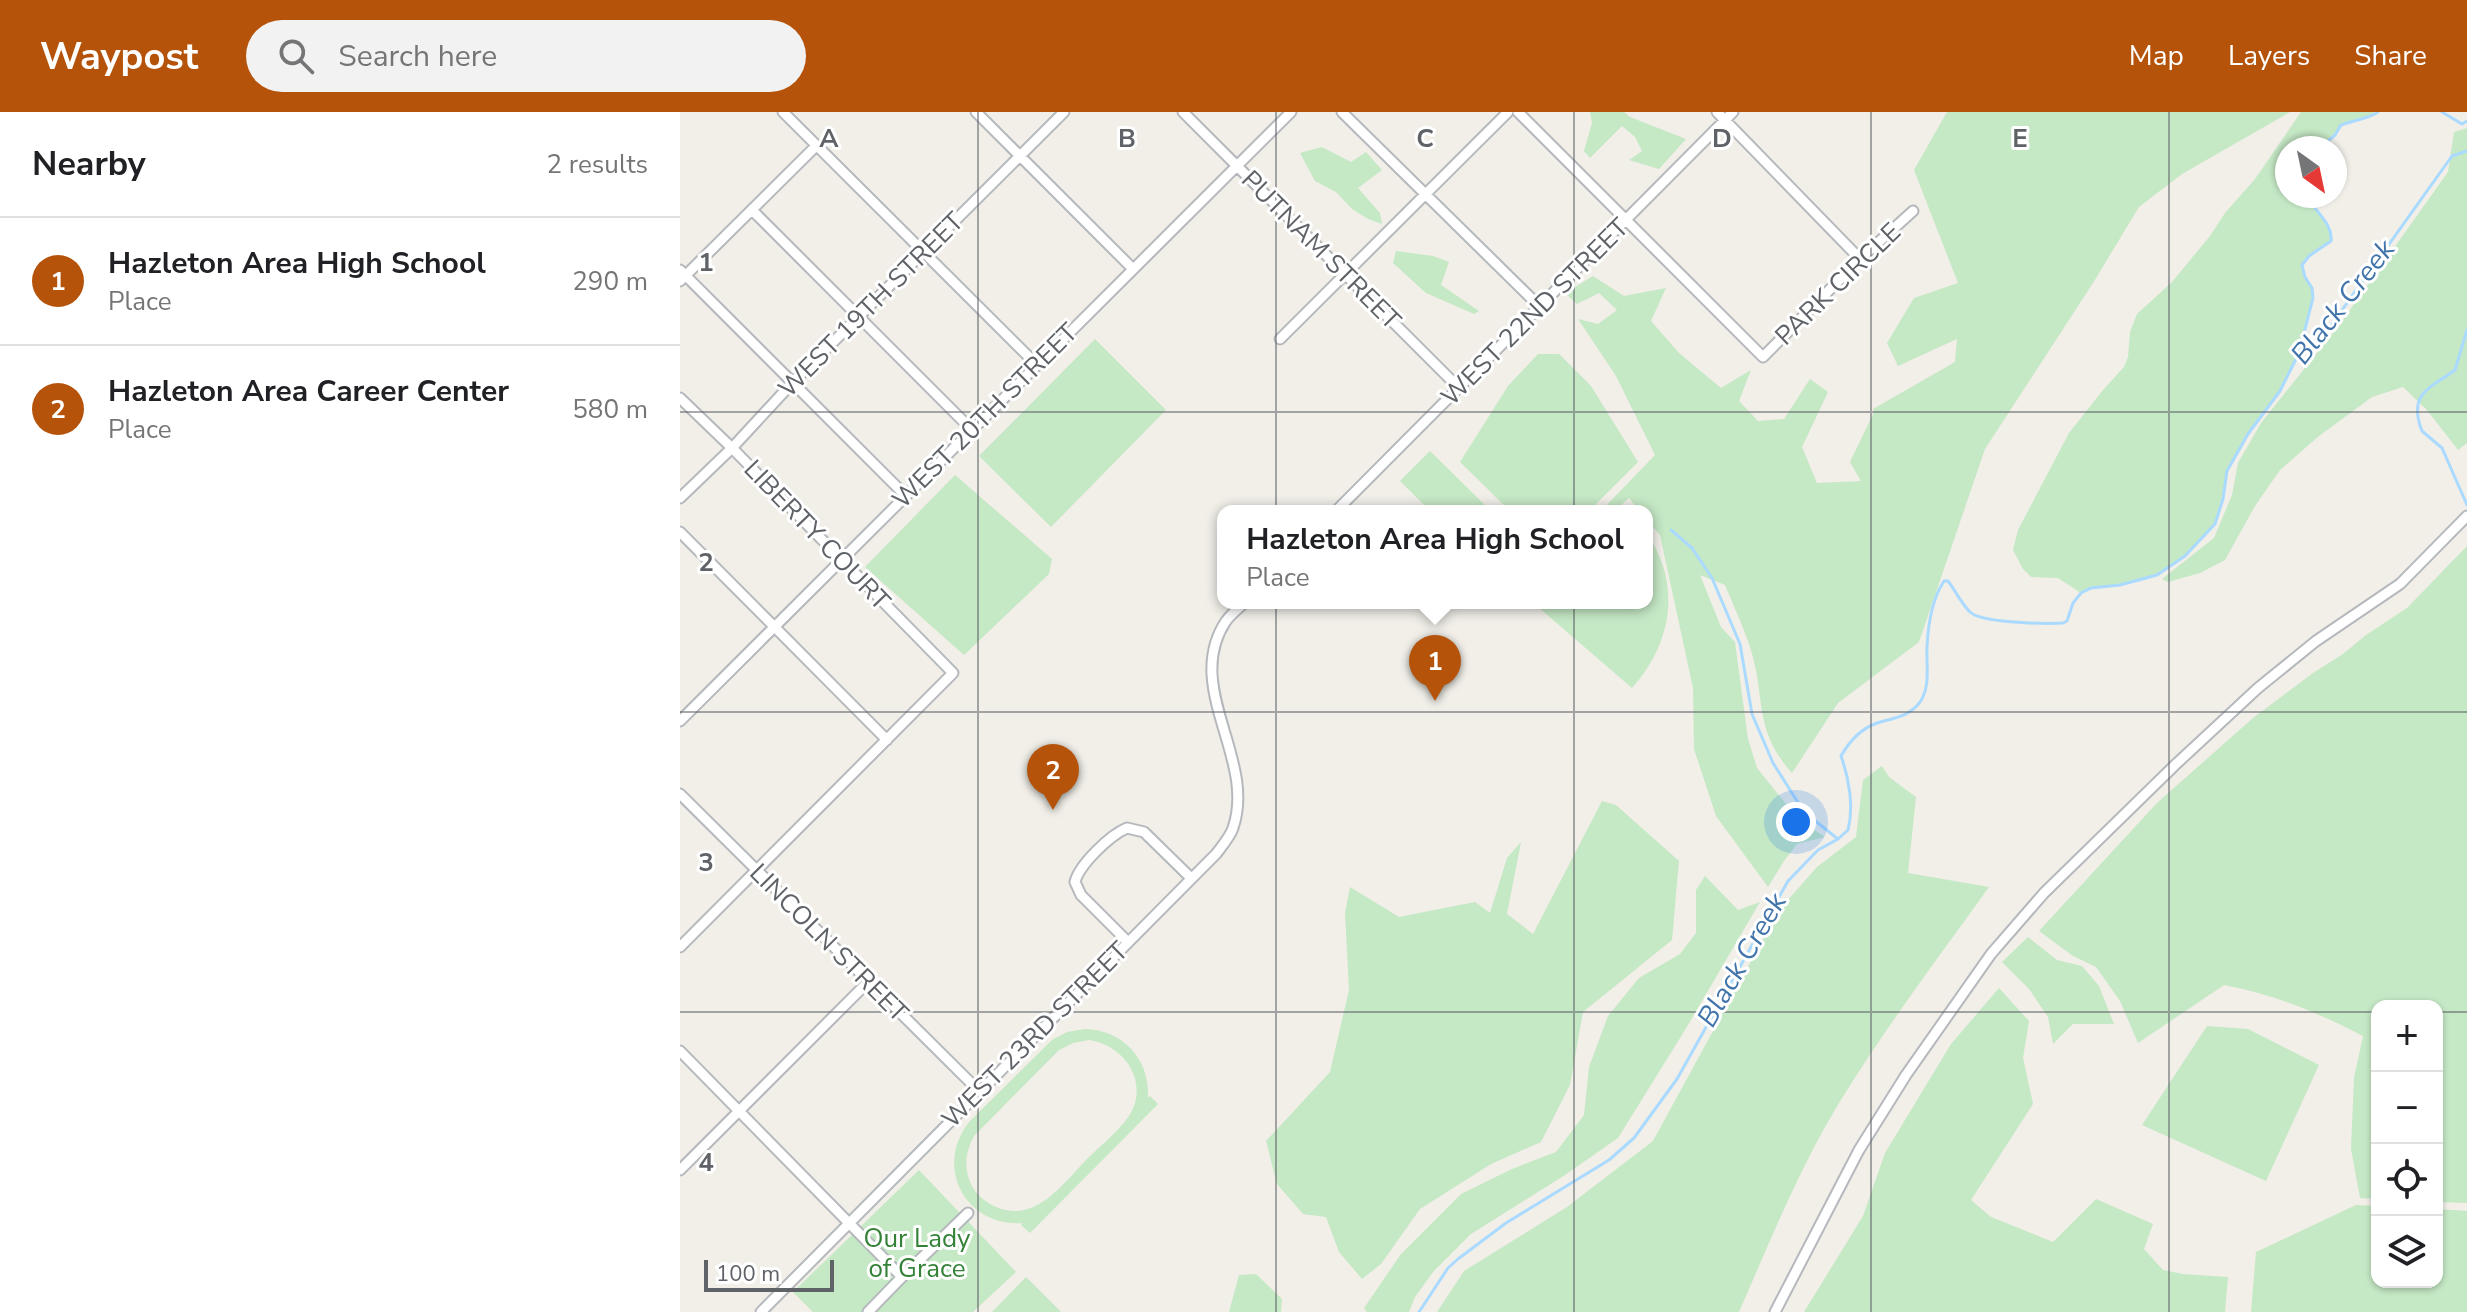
<!DOCTYPE html>
<html lang="en">
<head>
<meta charset="utf-8">
<style>
  body { margin:0; font-family:"Nunito Sans",sans-serif; background:#f2f2f2; color:#202124 }
  .controls { position:absolute; right:24px; bottom:24px; display:grid; overflow:hidden; border-radius:16px; box-shadow:0 2px 6px #0004 }
  .controls button { width:72px; height:72px; display:grid; place-items:center; padding:0; border:0; border-bottom:2px solid #e0e0e0; background:#fff; color:#202124; font:40px sans-serif }
  .compass { position:absolute; left:1595px; top:24px; width:72px; height:72px; border-radius:50%; background:#fff; box-shadow:0 2px 6px #0004; rotate:147deg }
  .scale { position:absolute; left:24px; bottom:20px; width:130px; box-sizing:border-box; padding-left:8px; border:4px solid #5f6368; border-top:0; font-size:22px; line-height:28px; white-space:nowrap; color:#5f6368; -webkit-text-stroke:6px #fff; paint-order:stroke }
  .you { position:absolute; left:1116px; top:710px; width:28px; height:28px; margin:-20px; border:6px solid #fff; border-radius:50%; background:#1a73e8; box-shadow:0 0 0 12px #1a73e833 }
  .badge { display:grid; place-items:center; width:52px; height:52px; border-radius:50%; background:#b45309; color:#fff; font-size:26px; font-weight:700 }
  .pin { position:absolute; translate:-50% -66px; filter:drop-shadow(0 2px 4px #0008) }
  .pin::after { content:''; position:absolute; top:42px; width:28px; height:24px; background:inherit; clip-path:polygon(0 0,100% 0,50% 100%) }
  .popup { position:absolute; left:537px; top:393px; width:436px; height:104px; box-sizing:border-box; display:grid; place-content:center; border-radius:16px; background:#fff; filter:drop-shadow(0 2px 6px #0005); font-size:26px; white-space:nowrap; color:#757577 }
  .popup b { font-size:30px; color:#202124 }
  .popup::after { content:''; position:absolute; left:50%; top:100%; margin-left:-16px; border:16px solid transparent; border-top-color:#fff }
  .list { margin:0; padding:0; list-style:none }
  h2 { display:flex; justify-content:space-between; align-items:center; height:104px; margin:0; padding:0 32px; font-size:34px }
  h2 small { font-size:26px; font-weight:400; color:#757577 }
  .list li { display:grid; grid-template-columns:52px 1fr auto; gap:24px; align-items:center; box-sizing:border-box; height:128px; padding:0 32px; border-top:2px solid #e0e0e0 }
  .list b { display:block; font-size:30px; white-space:nowrap }
  .list p { margin:0; font-size:26px; white-space:nowrap; color:#757577 }
  .list em { font-size:26px; font-style:normal; color:#757577 }
  .icon { flex:none; width:44px; height:44px; fill:none; stroke:currentColor; stroke-width:2; stroke-linecap:round; stroke-linejoin:round }
  .map { position:relative; flex:none; width:1787px; height:1200px; overflow:hidden }
  header { display:flex; align-items:center; gap:48px; box-sizing:border-box; height:112px; padding:0 40px; background:#b45309; color:#fff }
  header strong { font-size:38px }
  nav { display:flex; gap:44px; margin-inline-start:auto; font-size:28px }
  .search { width:560px; height:72px; background:#f2f2f2; display:flex; align-items:center; gap:20px; box-sizing:border-box; padding:0 28px; border-radius:44px; color:#757577; font-size:30px }
  main { display:flex }
  aside { flex:1; background:#fff }
  .map>svg:first-child { display:block }
  .green { fill:#c5e8c5; fill-rule:evenodd }
  .lines { fill:none; stroke-linecap:round; stroke-linejoin:round }
  .stream { stroke:#aadaff; stroke-width:3 }
  .minor-casing { stroke:#b5b8bc; stroke-width:13 }
  .minor { stroke:#fff; stroke-width:9 }
  .grid { fill:none; stroke:#5f6368; stroke-width:2; stroke-opacity:0.55 }
  .labels { text-anchor:middle; dominant-baseline:central; stroke-width:6; stroke-linejoin:round; paint-order:stroke }
  .street-label { font-size:26px; fill:#5f6368; stroke:#fff }
  .park-label { font-size:26px; fill:#348238; stroke:#fff }
  .water-label { font-size:28px; font-style:italic; fill:#4174aa; stroke:#fff }
  .grid-label { font-size:26px; text-anchor:middle; font-weight:bold; fill:#5f6368; stroke:#fff; stroke-width:6; stroke-linejoin:round; paint-order:stroke }
</style>
</head>
<body>
<header>
<strong>Waypost</strong>
<div class="search"><svg class="icon" aria-label="search" viewBox="0 0 24 24"><circle cx="10" cy="10" r="6"/><path d="M15 15l6 6"/></svg>Search here</div>
<nav><a>Map</a><a>Layers</a><a>Share</a></nav>
</header>
<main>
<aside>
<h2>Nearby<small>2 results</small></h2>
<ul class="list">
<li><span class="badge">1</span><div><b>Hazleton Area High School</b><p>Place</p></div><em>290 m</em></li>
<li><span class="badge">2</span><div><b>Hazleton Area Career Center</b><p>Place</p></div><em>580 m</em></li>
</ul>
</aside>
<div class="map">
<svg width="1787" height="1200" viewBox="0 0 1787 1200">
  <rect width="100%" height="100%" fill="#f1efe8"/>
  <path class="green" d="M910 0H944L950 5 1006 27 979 57 949 48 962 39 955 25 942 14 910 46 904 39 912 11Z
    M1267 0H1610L1502 62 1459 95 1413 171 1305 337 1239 530 1158 591 1112 661C1073 617 1086 588 1071 538 1064 516 1054 495 1045 473L1020 463 1041 515 1055 530 1068 627 1077 656 1119 708 1145 725 1117 732 1104 749 1088 775 1036 704 1014 637 1013 576 980 423 967 408V399H959L949 386 935 399H921L975 343 936 264 898 207 918 212 937 198 919 181 897 192 885 181 913 164 944 184 986 176 971 209 999 241 1041 276 1071 258 1059 289 1078 309 1104 307 1130 267 1148 280 1122 335 1137 371 1181 369 1170 350 1194 300 1193 297 1275 250 1277 227 1218 254 1207 231 1234 186 1278 171 1234 58Z
    M1621 0H1694L1688 6 1677 7 1661 13C1641 40 1639 36 1607 36V84H1627C1635 100 1653 111 1651 129L1629 144 1622 153 1625 165 1632 176 1633 186 1619 241 1600 279 1568 322 1547 359 1543 388 1535 412 1505 444 1477 463 1440 473 1411 476 1401 481 1378 466 1351 465 1343 457 1333 438 1338 418 1389 321 1423 278 1444 255 1448 245 1450 220 1457 202 1492 170 1530 124 1545 101 1575 67Z
    M1787 16V331L1778 338 1747 298 1723 275 1692 285 1639 324 1600 358 1575 394 1545 448 1520 461 1488 470 1482 467 1534 426 1552 383 1558 351 1581 311 1657 216 1768 60 1774 20Z
    M642 35 671 50 686 40 702 58 678 76 700 101 702 112 688 107 672 97 656 80 635 69 620 41Z
    M716 139 753 144 769 150 761 173 799 199 794 202 746 181 713 151Z
    M415 227 486 298 371 415 299 344Z
    M858 242H879L911 274 958 350 909 399H830L780 350 828 274Z
    M750 339 811 399H750L720 369Z
    M275 363 372 447 369 462 284 543 185 455Z
    M967 422C1002 472 992 532 952 576L858 495V491H967Z
    M1787 434V1091L1757 1090V894H1697V1087L1680 1086 1671 1037 1674 966 1683 924C1637 900 1596 883 1544 873L1458 931 1440 889 1416 855 1393 844 1359 819 1477 691 1573 606 1633 561 1663 542 1686 523 1727 496Z
    M1202 654 1209 665 1236 685 1228 761 1309 775C1258 846 1205 916 1159 991 1119 1057 1090 1129 1059 1200H757L784 1159 887 1095 973 1029 1099 798 1137 755 1176 725 1183 668Z
    M922 689 936 693 999 749 992 828 903 900 890 973 861 1030 811 1052 740 1097 701 1152 682 1167 659 1140 646 1105 623 1102 597 1072 586 1029 650 960 669 878 665 801 670 775 719 805 795 790 810 801 827 746 841 730 827 802 853 822Z
    M1025 764 1058 798 1080 790 1005 918 938 1026 885 1063 791 1122 753 1160 735 1185 729 1200H687L684 1196 721 1142 781 1082 832 1057 876 1040 904 1003 909 955 928 904 959 866 1000 842 1016 821V778Z
    M1348 825 1377 848 1402 854 1419 874 1434 912H1393L1373 932 1368 905 1349 877 1322 850Z
    M1319 876 1349 909 1343 946 1353 992 1291 1088 1311 1105 1373 1130 1416 1087 1473 1112 1464 1137 1483 1158 1503 1162 1548 1165 1545 1200H1124L1183 1104 1205 1041 1271 932Z
    M1527 914 1568 917 1639 953 1586 1069 1462 1013Z
    M405 917C443 918 470 947 468 986L470 984 478 992 350 1121 341 1113 343 1111C285 1115 253 1054 290 1009L372 928 387 920ZM409 928C445 933 470 971 449 1004 438 1020 420 1034 406 1048 383 1072 355 1112 316 1095 307 1091 299 1085 293 1076 283 1059 285 1041 294 1024L379 938 393 931Z
    M239 1058 336 1160 293 1200H133L113 1180Z
    M1676 1093 1697 1094V1170H1757V1097L1787 1099V1200H1571L1576 1140Z
    M576 1162 602 1187 601 1200H549L559 1163Z
    M346 1165 381 1200H312Z"/>
  <g class="lines">
    <path class="stream" d="M1762 0 1782 12 1787 9
      M1640 36 1655 23 1661 13C1673 8 1686 8 1698 0
      M1787 218 1775 258C1751 276 1727 281 1742 319L1762 336 1787 393
      M1621 235 1642 226 1772 44 1787 39
      M991 418 1012 436 1032 466 1060 532 1072 602 1093 651 1124 700 1158 727
      M739 1200 768 1156 778 1147 826 1111 929 1048 954 1026 997 967 1108 769 1138 738 1158 727 1168 718C1174 695 1169 666 1161 644 1169 630 1180 617 1197 611 1213 606 1229 605 1240 590 1251 574 1246 552 1247 535 1248 514 1252 487 1264 469H1268C1275 478 1281 491 1290 500 1301 511 1366 512 1383 511L1387 509 1393 491 1401 481 1411 476 1440 473 1477 463 1505 444 1535 412 1543 387 1547 359 1568 322 1600 279 1619 241 1633 186 1632 176 1625 165 1622 153 1629 144 1651 129C1653 111 1635 100 1627 84"/>
    <defs>
      <path id="minor" d="M103 0 357 253
        M296 0 453 157
        M503 0 779 276
        M662 0 859 194
        M838 0 1083 245 1180 147 1233 99
        M1037 0 1180 147
        M72 98 292 318
        M0 158 226 384
        M0 169 137 33
        M600 227 828 0
        M0 286 52 336 273 561 0 835
        M0 386 52 336 113 270 384 0
        M656 399 1053 0
        M0 420 207 628
        M0 609 611 0
        M0 682 299 979
        M448 830 401 783 395 770C399 753 430 723 447 716L464 720 511 766
        M0 939 222 1165 288 1101
        M0 1058 188 870
        M81 1200 536 742C542 734 550 725 553 716 577 647 502 575 546 509 551 502 558 497 564 491
        M188 1200 222 1165
        M1095 1200 1179 1038 1226 963 1311 842 1364 781 1495 653 1578 576 1636 529 1720 472 1787 404"/>
    </defs>
    <use href="#minor" class="minor-casing"/>
    <use href="#minor" class="minor"/>
  </g>
  <path class="grid" d="M298 0V1200M596 0V1200M894 0V1200M1191 0V1200M1489 0V1200M0 300H1787M0 600H1787M0 900H1697M1757 900H1787"/>
  <g class="labels">
    <g class="street-label">
      <text transform="translate(641 138) rotate(45)">PUTNAM STREET</text>
      <text transform="translate(1158 172) rotate(-44)">PARK CIRCLE</text>
      <text transform="translate(191 193) rotate(-45)">WEST 19TH STREET</text>
      <text transform="translate(855 200) rotate(-45)">WEST 22ND STREET</text>
      <text transform="translate(305 304) rotate(-45)">WEST 20TH STREET</text>
      <text transform="translate(137 423) rotate(46)">LIBERTY COURT</text>
      <text transform="translate(149 831) rotate(45)">LINCOLN STREET</text>
      <text transform="translate(355 923) rotate(-45)">WEST 23RD STREET</text>
    </g>
    <g class="park-label">
      <text x="237" y="1126">Our Lady<tspan x="237" dy="30">of Grace</tspan></text>
    </g>
    <g class="water-label">
      <text transform="translate(1663 190) rotate(-52)">Black Creek</text>
      <text transform="translate(1062 848) rotate(-60)">Black Creek</text>
    </g>
  </g>
  <g class="grid-label">
    <text x="149" y="35">A</text>
    <text x="447" y="35">B</text>
    <text x="745" y="35">C</text>
    <text x="1042" y="35">D</text>
    <text x="1340" y="35">E</text>
    <text x="26" y="159">1</text>
    <text x="26" y="459">2</text>
    <text x="26" y="759">3</text>
    <text x="26" y="1059">4</text>
  </g>
</svg>
<div class="controls">
<button>+</button>
<button>−</button>
<button><svg class="icon" aria-label="locate" viewBox="0 0 24 24"><circle cx="12" cy="12" r="6"/><path d="M12 2v4M12 18v4M2 12h4M18 12h4"/></svg></button>
<button><svg class="icon" aria-label="layers" viewBox="0 0 24 24"><path d="M12 4l9 5-9 5-9-5zM3 14l9 5 9-5"/></svg></button>
</div>
<svg class="compass" viewBox="-18 -18 36 36"><path d="M0-13l5 13h-10z" fill="#e53935"/><path d="M0 13l5-13h-10z" fill="#757577"/></svg>
<div class="scale">100 m</div>
<div class="you"></div>
<div class="pin badge" style="left:755px;top:589px">1</div>
<div class="popup"><b>Hazleton Area High School</b>Place</div>
<div class="pin badge" style="left:373px;top:698px">2</div>
</div>
</main>
</body>
</html>
